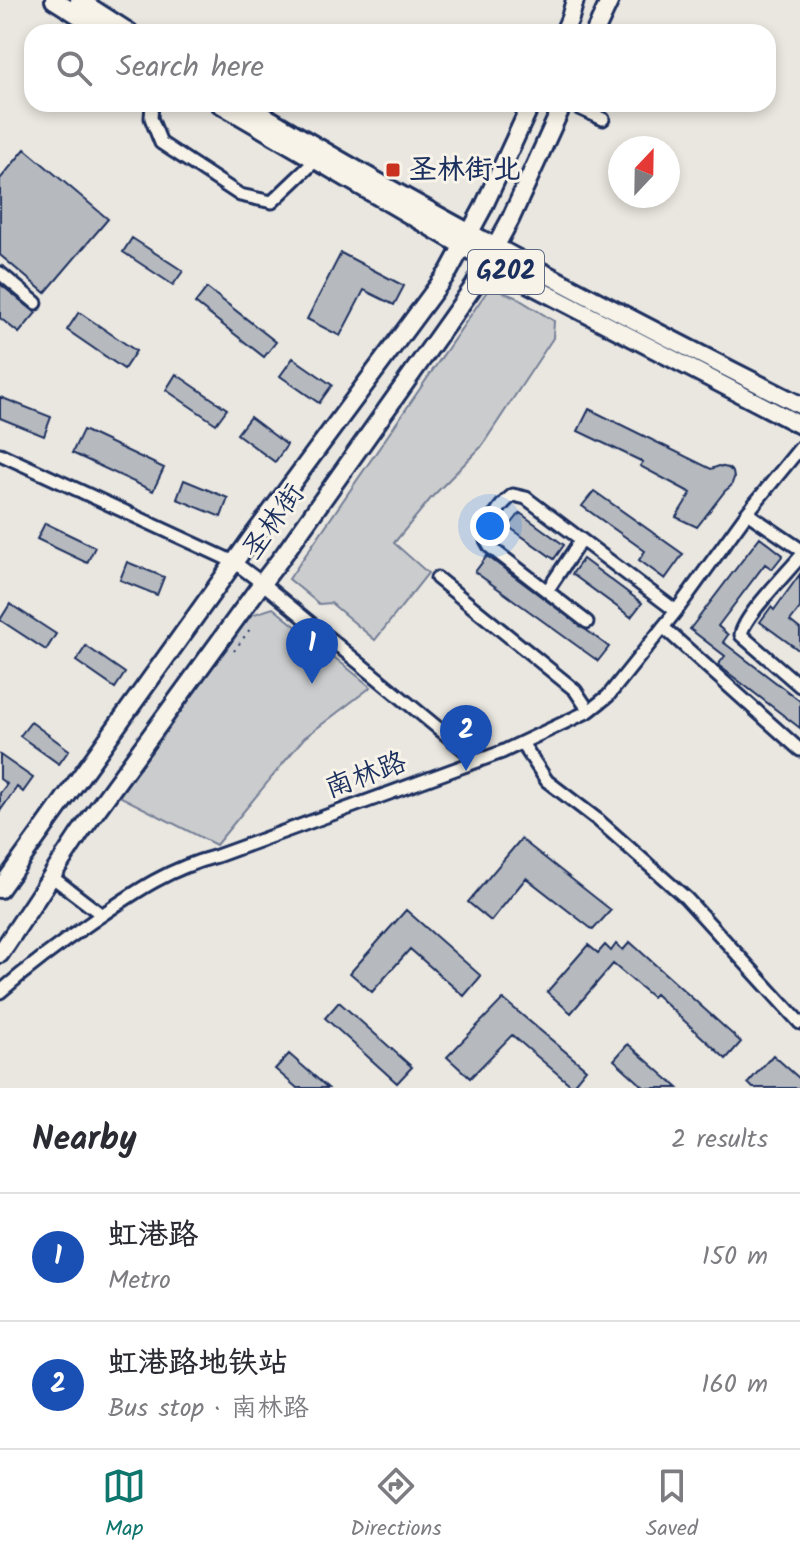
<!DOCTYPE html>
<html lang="en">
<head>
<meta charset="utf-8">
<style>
  body { margin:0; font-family:Kalam,"LXGW WenKai TC",sans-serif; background:#f2f2f3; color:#2b2b33 }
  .compass { position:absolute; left:608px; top:136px; width:72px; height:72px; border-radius:50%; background:#fff; box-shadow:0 4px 12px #0003; rotate:22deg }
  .you { position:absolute; left:490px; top:526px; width:28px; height:28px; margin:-20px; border:6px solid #fff; border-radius:50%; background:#1a73e8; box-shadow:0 0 0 12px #1a73e833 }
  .badge { display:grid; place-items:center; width:52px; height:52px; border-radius:50%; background:#0f766e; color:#fff; font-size:26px; font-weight:700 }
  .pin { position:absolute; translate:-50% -66px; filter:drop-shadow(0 2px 4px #0008) }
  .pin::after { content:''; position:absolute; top:42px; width:28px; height:24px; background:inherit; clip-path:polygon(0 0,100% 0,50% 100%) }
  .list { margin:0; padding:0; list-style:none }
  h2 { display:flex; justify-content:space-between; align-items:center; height:104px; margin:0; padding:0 32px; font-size:34px }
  h2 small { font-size:26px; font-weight:400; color:#7c7c81 }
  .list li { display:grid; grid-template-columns:52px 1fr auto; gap:24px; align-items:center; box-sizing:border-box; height:128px; padding:0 32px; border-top:2px solid #e1e1e2 }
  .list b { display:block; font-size:30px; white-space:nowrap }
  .list p { margin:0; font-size:26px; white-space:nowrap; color:#7c7c81 }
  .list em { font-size:26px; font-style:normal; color:#7c7c81 }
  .icon { flex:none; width:44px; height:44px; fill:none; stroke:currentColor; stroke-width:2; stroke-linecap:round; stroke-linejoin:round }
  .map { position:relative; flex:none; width:800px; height:1088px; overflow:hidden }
  .search { position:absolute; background:#fff; box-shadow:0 4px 12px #0003; left:24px; right:24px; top:24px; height:88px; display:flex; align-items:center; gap:20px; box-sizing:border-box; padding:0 28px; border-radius:24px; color:#7c7c81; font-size:30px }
  .sheet { height:360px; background:#fff }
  nav { display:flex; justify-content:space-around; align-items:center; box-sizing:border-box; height:112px; border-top:2px solid #e1e1e2; background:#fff; font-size:22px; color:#7c7c81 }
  nav a { display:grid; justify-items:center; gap:4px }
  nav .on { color:#0f766e }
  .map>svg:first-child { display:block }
  .green { fill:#cbcccd; stroke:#737e96; stroke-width:2 }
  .building { fill:#b6babf; stroke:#1b2f5e; stroke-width:2 }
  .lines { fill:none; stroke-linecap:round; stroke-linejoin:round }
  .minor-casing { stroke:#1b2f5e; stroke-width:17 }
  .highway-casing { stroke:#1b2f5e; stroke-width:22 }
  .path { stroke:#1b2f5e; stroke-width:2; stroke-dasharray:2 6; stroke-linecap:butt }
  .minor { stroke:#f7f3e8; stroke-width:11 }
  .highway { stroke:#f7f3e8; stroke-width:16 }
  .poi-dot { fill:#c8321e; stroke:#f7f3e8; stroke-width:3 }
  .labels { text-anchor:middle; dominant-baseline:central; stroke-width:6; stroke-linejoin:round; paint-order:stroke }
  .shield { fill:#f7f3e8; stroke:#5d6a87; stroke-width:2 }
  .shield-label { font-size:26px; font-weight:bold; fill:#1b2f5e }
  .poi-label { font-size:28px; font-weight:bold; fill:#1b2f5e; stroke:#f7f3e8; text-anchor:start }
  .street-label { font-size:28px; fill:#1b2f5e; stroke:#f7f3e8 }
</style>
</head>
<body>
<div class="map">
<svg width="800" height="1088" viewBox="0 0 800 1088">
  <rect width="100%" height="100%" fill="#eae7e0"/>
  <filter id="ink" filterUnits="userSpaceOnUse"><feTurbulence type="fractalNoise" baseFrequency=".0125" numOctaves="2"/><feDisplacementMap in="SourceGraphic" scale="16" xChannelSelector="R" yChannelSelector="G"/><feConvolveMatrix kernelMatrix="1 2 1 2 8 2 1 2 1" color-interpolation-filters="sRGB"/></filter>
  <g filter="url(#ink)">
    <path class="green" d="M490 287 515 297 554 321 553 338 481 447 432 497 394 543 428 573 375 640 331 603 319 604 289 579Z
      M273 608 371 687 304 738 216 845 119 796 251 615Z"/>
    <path class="building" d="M25 149 108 219 45 293 0 255V179Z
      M132 238 183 271 173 285 123 252Z
      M341 253 404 286 394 305 364 290 340 336 307 319Z
      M0 284 36 313 19 333 0 318Z
      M207 288 276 342 264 357 195 303Z
      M79 312 136 351 124 369 67 330Z
      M293 358 332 385 319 403 280 376Z
      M176 374 227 409 216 424 166 390Z
      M0 397 51 417 44 436 0 418Z
      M589 409 711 469 719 466 728 468 733 472 734 478 731 486 725 491 697 527 676 517 691 493 640 466 643 462 578 431Z
      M250 417 287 445 275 462 237 434Z
      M83 430 164 468 153 491 72 453Z
      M184 480 228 498 221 517 177 499Z
      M594 491 683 554 665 579 639 560 645 551 582 506Z
      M520 513 564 545 554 559 509 527Z
      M45 523 95 547 87 563 37 539Z
      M760 537 783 555 772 569 765 564 718 626 728 635 723 642 800 701V728L718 665 725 656 690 629Z
      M487 556 609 647 598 661 475 572Z
      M583 559 642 603 631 617 572 574Z
      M127 562 164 577 157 595 120 580Z
      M800 574V608L790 621 800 629V651L760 622 771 607 774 610Z
      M10 604 56 634 46 650 0 620Z
      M86 646 125 673 115 688 76 661Z
      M31 722 69 750 59 764 20 736Z
      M0 755 33 778 23 792 17 787 0 811V793L7 784 0 779Z
      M521 839 611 910 593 930 526 878 491 921 468 902Z
      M406 910 481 976 464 996 410 949 372 992 350 973Z
      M630 942 741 1042 726 1059 655 994 652 997 613 964 571 1013 547 992 588 945 598 953 605 945 611 951 616 944 623 950Z
      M503 999 586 1069 572 1086 512 1035 470 1078 447 1057Z
      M339 1002 412 1067 397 1083 325 1018Z
      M628 1044 678 1088H645L614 1060Z
      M289 1054 328 1088H297L275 1069Z
      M773 1055 800 1079V1088H753L748 1083Z"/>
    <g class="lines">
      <defs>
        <path id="minor" d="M152 104 151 118 161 143 240 195 272 202 315 161
          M570 104 603 119
          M0 273 36 303
          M0 454 234 562 262 583 478 761
          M747 513 800 549
          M800 557C787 573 743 617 741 635L800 686
          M437 578 575 690 589 711
          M547 591 581 540
          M587 622 490 547 486 540C490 521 497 507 513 495L526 498 676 611
          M663 627 800 750
          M522 743 547 781 598 820 686 898 800 1023
          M51 876 102 915
          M0 992C30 966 61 943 93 921 135 892 167 869 217 856L502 752 589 711 608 696 676 611 747 513 800 448"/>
        <path id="highway" d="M54 0 105 32
          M79 0 129 32
          M564 32 570 18 575 0
          M595 32 610 0
          M220 104 519 279 800 425
          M245 104C425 213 612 310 800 405
          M0 889 253 536 449 271 483 208 531 104
          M0 954 80 833 262 583 282 557 474 286 510 220 563 104"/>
      </defs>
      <use href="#minor" class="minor-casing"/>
      <use href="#highway" class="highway-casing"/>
      <path class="path" d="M234 651 250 629"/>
      <use href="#minor" class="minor"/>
      <use href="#highway" class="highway"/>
    </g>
  </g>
  <rect class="poi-dot" x="385" y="162" width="16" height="16" rx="4"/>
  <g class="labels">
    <rect class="shield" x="468" y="250" width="76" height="44" rx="6"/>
    <g class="shield-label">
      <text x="506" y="272">G202</text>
    </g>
    <g class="poi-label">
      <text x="409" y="170">圣林街北</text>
    </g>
    <g class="street-label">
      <text transform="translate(274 522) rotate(-54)">圣林街</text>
      <text transform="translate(366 776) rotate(-20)">南林路</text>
    </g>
  </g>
</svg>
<svg class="compass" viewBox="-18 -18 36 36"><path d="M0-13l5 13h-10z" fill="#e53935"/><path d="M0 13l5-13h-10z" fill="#7c7c81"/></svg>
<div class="you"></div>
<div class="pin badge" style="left:312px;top:684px;background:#1a4fb4">1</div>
<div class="pin badge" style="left:466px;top:771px;background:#1a4fb4">2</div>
<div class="search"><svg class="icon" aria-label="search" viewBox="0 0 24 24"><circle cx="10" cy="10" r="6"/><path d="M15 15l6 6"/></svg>Search here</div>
</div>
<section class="sheet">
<h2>Nearby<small>2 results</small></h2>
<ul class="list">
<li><span class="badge" style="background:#1a4fb4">1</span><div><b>虹港路</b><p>Metro</p></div><em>150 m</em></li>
<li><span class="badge" style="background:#1a4fb4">2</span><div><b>虹港路地铁站</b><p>Bus stop · 南林路</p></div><em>160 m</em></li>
</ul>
</section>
<nav>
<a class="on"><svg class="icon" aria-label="map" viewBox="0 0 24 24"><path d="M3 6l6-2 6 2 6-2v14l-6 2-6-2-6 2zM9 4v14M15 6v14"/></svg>Map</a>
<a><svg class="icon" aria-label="directions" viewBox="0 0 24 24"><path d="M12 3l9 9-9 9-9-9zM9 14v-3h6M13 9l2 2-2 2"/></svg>Directions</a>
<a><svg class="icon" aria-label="saved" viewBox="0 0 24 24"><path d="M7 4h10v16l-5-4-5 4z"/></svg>Saved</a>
</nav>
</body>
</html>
